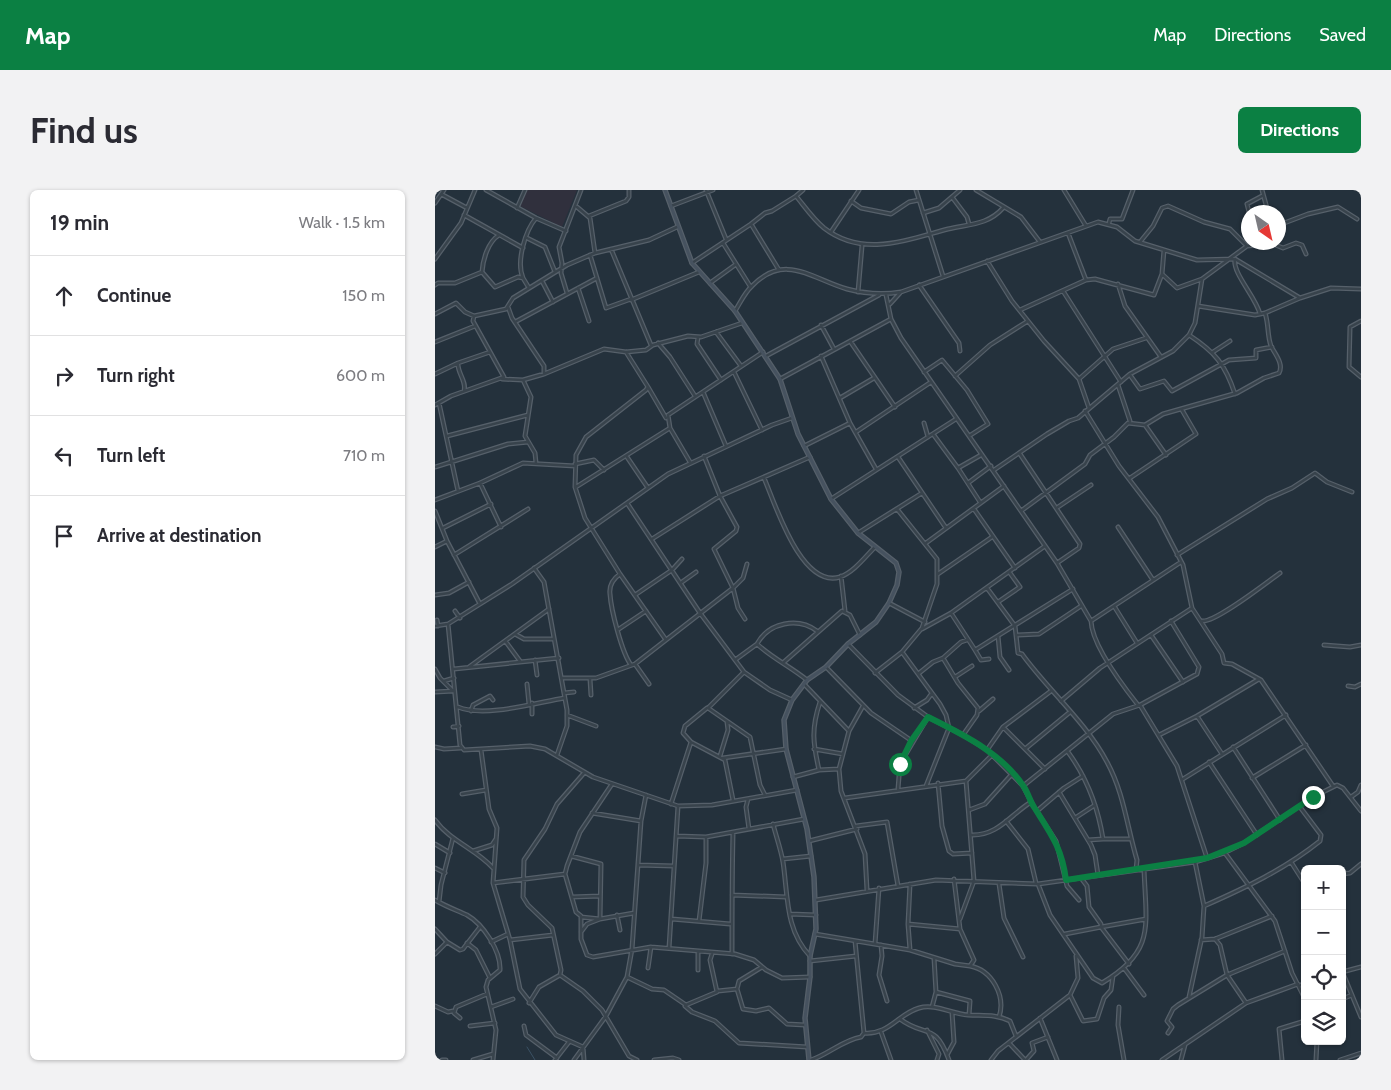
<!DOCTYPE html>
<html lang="en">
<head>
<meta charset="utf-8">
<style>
  body { margin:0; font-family:Cabin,sans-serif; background:#f2f2f3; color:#2b2b33 }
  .controls { position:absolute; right:15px; bottom:15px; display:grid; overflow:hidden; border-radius:8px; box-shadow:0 1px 4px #0004 }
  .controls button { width:45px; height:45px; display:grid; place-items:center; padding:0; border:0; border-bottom:1px solid #e1e1e2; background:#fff; color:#2b2b33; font:25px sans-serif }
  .compass { position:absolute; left:806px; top:15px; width:45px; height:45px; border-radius:50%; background:#fff; box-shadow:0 1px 4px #0004; rotate:146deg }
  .stop { position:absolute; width:15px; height:15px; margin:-11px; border:4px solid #0b8043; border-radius:50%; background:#fff }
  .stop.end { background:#0b8043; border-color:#fff; box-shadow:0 1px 5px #0008 }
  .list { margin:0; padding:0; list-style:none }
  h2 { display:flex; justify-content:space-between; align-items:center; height:65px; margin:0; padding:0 20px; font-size:21px }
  h2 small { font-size:16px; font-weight:400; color:#7c7c81 }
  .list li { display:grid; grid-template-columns:32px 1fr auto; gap:15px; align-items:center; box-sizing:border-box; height:80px; padding:0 20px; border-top:1px solid #e1e1e2 }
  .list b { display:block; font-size:19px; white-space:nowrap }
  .list em { font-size:16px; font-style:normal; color:#7c7c81 }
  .icon { flex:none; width:28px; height:28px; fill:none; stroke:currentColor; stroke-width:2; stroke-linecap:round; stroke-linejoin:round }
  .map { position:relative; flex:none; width:926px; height:870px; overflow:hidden; border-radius:8px }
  header { display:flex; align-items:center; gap:30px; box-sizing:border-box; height:70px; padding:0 25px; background:#0b8043; color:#fff }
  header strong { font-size:24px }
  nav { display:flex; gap:28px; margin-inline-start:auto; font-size:18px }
  .intro { display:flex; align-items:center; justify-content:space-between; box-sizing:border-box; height:120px; padding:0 30px }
  h1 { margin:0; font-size:35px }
  .button { padding:12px 22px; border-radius:8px; background:#0b8043; color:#fff; font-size:18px; font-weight:700 }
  main { display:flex; gap:30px; padding:0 30px }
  aside { flex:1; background:#fff; border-radius:8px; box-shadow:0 1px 4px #0004 }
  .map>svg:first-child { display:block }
  .medical { fill:#30303d }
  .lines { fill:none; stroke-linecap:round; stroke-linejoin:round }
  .stream { stroke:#3a5164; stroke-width:1 }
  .street-casing { stroke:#56606a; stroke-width:5 }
  .secondary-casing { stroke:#56606a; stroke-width:5.5 }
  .street { stroke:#38434c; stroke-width:2.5 }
  .secondary { stroke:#46525f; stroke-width:3 }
  .route { stroke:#0b8043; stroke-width:6 }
</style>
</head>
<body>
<header>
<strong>Map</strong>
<nav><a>Map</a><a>Directions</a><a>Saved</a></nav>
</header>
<div class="intro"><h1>Find us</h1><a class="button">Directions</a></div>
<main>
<aside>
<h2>19 min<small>Walk · 1.5 km</small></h2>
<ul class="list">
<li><svg class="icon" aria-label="ahead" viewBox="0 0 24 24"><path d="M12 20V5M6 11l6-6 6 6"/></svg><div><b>Continue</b></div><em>150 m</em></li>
<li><svg class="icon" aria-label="right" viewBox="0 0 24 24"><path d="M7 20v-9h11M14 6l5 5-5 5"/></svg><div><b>Turn right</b></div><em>600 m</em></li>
<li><svg class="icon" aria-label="left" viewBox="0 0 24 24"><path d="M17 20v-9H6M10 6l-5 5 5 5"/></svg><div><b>Turn left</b></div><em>710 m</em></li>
<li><svg class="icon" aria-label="arrive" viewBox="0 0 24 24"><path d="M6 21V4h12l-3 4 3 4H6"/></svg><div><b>Arrive at destination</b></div></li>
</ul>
</aside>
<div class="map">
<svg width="926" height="870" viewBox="0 0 926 870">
  <rect width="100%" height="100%" fill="#24313c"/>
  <path class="medical" d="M92 0H142L127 37 85 16Z"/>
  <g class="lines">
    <path class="stream" d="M92 857 100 870"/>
    <defs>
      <path id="street" d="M51 0 101 28 131 41
        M271 0 291 49
        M481 0 508 86
        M541 0 586 27 605 52
        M629 0 651 36
        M827 0 833 22
        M6 4 32 18
        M361 6 368 0
        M517 7 532 27 534 34
        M416 11 426 18 456 24 474 12 484 10
        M0 13 9 0
        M812 14 827 6
        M812 14 814 22
        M236 16 278 0
        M142 17 155 28 160 63
        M82 18 90 0
        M488 23 504 18 525 0
        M29 25 88 58
        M154 26 191 11 194 7V0
        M674 33 675 29H687L698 0
        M316 34 344 80
        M844 35 873 24 903 17 922 29
        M396 42 424 0
        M633 43 651 90
        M64 45C53 52 48 69 47 82L60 97 83 87 88 88 94 98
        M92 48 110 57 120 82
        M705 52 718 36 727 18 733 16 769 32 795 39 812 56
        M288 53 315 96
        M176 59 216 155
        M729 60 727 84 742 98 767 89
        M155 65 171 118 196 109
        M0 69 26 33 40 0
        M800 69C797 83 821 107 825 124
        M552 71 577 111 609 151 644 189 654 218
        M257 73 316 34 330 23 337 21 361 6C370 17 378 29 389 38 428 68 471 50 513 39 534 34 553 35 568 18
        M88 88C81 72 90 41 101 28
        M107 91 118 112
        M275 93 300 75
        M683 94 690 116 726 167
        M0 95 3 93H20L47 82
        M484 95 524 153 525 161
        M143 98 154 131
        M628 101 686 192
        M423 102 427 56
        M132 103 126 83 127 73 124 57 146 0
        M451 105 456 129 466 148 622 373 656 431
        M196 110 264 82
        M455 114 465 103
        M763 116 820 125 830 123 865 108
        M73 117 77 128 109 176V184
        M585 120 651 90 660 89 719 105 727 84
        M300 121C305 113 310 102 317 96 350 62 377 89 412 99 431 104 447 105 466 102L663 32 682 37 700 51 762 70 800 69 865 108 896 98 926 99
        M0 124 21 113 30 122 39 126
        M926 131 915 137 914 177 926 187
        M80 132 162 88
        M386 135 399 159
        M281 142 306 176
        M754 145C780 162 790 174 800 204
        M263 147 262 154 286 190
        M415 151 460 217
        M0 152 40 136
        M223 153 235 167 260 206
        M191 162 213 197 211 200 151 247 141 265 140 297 150 328 185 384 231 450
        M778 162 795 151
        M331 166 444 105
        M386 166 415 233 441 279
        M299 182 327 240
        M489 182 507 170 532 200 553 234 534 246
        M0 184 23 173
        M695 185 705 199 729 191 737 201 794 170 821 168V160L837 157
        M520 186 555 155 593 131
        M67 189 88 190 109 184 169 159 191 162 211 160 218 155 253 146 266 147 307 133
        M345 189 456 129
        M644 189 678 159 711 148
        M88 190 96 207 90 246 100 263 101 273
        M683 195 695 231
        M213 197 231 228
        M29 201C32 191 22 183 23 173L55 162
        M268 202 291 256
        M405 208 439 188
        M4 213 23 301
        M0 215 16 206 69 187 38 131 39 126 71 119 78 108 132 75 160 63 214 50 242 37
        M650 221 684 276 723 327 748 375 757 418 787 464 789 473 797 474 826 490 898 596
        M489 233 493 247
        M710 235 731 265
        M421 242 496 192
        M498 244 523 278 545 312
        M12 246 93 225
        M369 256 415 233
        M585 264 645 354 644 358 622 373
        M192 267 213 298
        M463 267 511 338
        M255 272 235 238 233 225 328 162
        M140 274 159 270 169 280
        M0 277 73 254 93 252
        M523 278 546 265
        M559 280 612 244 634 231 643 228 695 184 738 161 754 145 760 133 767 89 812 56 838 54 848 58 861 53 867 55 871 64
        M329 288C340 313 366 399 405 387 419 382 430 367 440 357
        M695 288 761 244 747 220
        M45 293 66 337
        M533 293 556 276
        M141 297 235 238
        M396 309 521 229
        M0 310 45 293 88 273 140 276
        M192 313 265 423 309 482 335 500 357 510
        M623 317 656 295
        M539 319 580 378
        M0 321 12 351 45 414
        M586 321 650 274 655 265 679 247 693 233 710 235 728 224 802 203 829 188 844 183C849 174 840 164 836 156 832 145 834 135 830 123
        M683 337 718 390
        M8 338 56 314
        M423 343 487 303
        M217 349 285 306 375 267
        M491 353 569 296
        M0 357 12 351
        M19 365 93 319
        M742 365 832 309 857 298 880 283 892 292 917 302
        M99 378 109 392 132 520V536L122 565
        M185 384C178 389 174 396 175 404 176 420 187 463 196 475
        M503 384 557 347
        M406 386 410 421
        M247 392 261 382
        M552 398 580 436 583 463 587 464C613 500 651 532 672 572 689 603 692 637 702 670L701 680
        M0 405 14 403 34 392
        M200 405 237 380 247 369
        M563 412 585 397 575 383
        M454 413 490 432
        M679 416 702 453
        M20 421 25 428
        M516 423 540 460 638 399
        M310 429 303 418 298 398 308 388 312 374
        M2 430 3 436
        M767 431C780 433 831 393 845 383
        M13 434 25 555 29 560 95 556 110 559 158 587 243 616 277 615 362 600
        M0 436 13 434 77 394 233 284 337 235 357 228
        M184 439 211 421
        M487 439 516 423 610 356
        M80 444 89 449H119
        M583 445 604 444 646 416
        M716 445 748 492
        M563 446 565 467 574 480
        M71 452 85 471
        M322 454C334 432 363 427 382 441
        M413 454 463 505 493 527 528 545 552 560 588 596 599 617 621 651 632 696 644 710
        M889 455 915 457 926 455
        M540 460 546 470 554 469
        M467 462 505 514 511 525 514 538 491 596
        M508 468 523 493 543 518 542 525 528 545
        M100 470 102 485
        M300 470 322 454C337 468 356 477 372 490
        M349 472 407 421 415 425 425 445
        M200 474 214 494
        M34 477 114 419
        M391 477 436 523 477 551
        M0 479 5 488 18 501
        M19 479 124 468
        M309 482 273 518 315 547 325 595 330 605
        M440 483 467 462 487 438 502 394V369L462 319
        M483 484 498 472 508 468 526 452 532 450
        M520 487 537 476
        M127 488H161L200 474 298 398 279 359 301 341 302 337 285 306 269 266
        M155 489 156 505
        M9 491 19 488
        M92 494 94 514
        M369 494 414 541
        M913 496 920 497 926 494
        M0 502 18 501
        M129 503 139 502
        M626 511 665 478 757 418
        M97 513V524
        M703 515C688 496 657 455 656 431L746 372
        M705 515 742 576 772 668
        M428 516 414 541 404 579 406 601 430 664 432 700
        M23 517C49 528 100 513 129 508
        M272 518 250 536 248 543 256 552 290 570 298 610
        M479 518 492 510 497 503
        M36 521 38 515 55 506 58 510
        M544 521 558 509
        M132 525 161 536
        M762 526 824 489
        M18 537 24 536
        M568 537 610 579
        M724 545 762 526 787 564
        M0 557 9 559 26 558
        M798 557 845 630
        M379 559 408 564
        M590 559 635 522
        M46 560 54 619 62 638 58 693 75 750 85 799 121 845 148 857 149 870
        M552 560 568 537 616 501
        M633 562C652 588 663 617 668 649L653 650
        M285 566 293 540 292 532
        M288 568 351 559
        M774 572 822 645
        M384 580C378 553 376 539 385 512
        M358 587 384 580 404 579
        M817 588 871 555
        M748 589 851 525
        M503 593 507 636 514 661 518 664 537 663
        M177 594 145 642 132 676 130 684 141 722 146 726V749L152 765 158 767 216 757 300 764 319 770 331 780 347 788 375 787
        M588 596 678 524 705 515 762 484 764 477 736 431
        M463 599 465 574 493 527
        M624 602 656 655 660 665 663 685
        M27 604 51 600
        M916 607 923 602 926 595
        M410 608 531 591 557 565
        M313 609 311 617 314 639
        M236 614 256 552
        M534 620 550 614 577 584
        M602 621 629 598 648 586
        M157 623 206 631
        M640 628 660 615
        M0 630C15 651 41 659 58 678
        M571 631 593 659 601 693
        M338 634C341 646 346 660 348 672 353 705 350 740 375 766
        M421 636 452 632 463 696
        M536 645C563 646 575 625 596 612
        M242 646 271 647 369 629
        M668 649H696
        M374 651 422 639
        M0 654 15 663
        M38 661 57 655 61 649
        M790 663 840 731 857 783 870 809
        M136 666 166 674 165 729 199 723
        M348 669 376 666
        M856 672 870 694
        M204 675 239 676
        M0 678 10 683
        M907 684 915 683 926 674
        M646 688 652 696 654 717 666 734V737L711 729
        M58 693 130 684
        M564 694 569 728 588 767
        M603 694 615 725 658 788 667 793C721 761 711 736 709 679
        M297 705 351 707
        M137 707 165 706
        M0 710C10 716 21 720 32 725 48 734 66 761 65 780L53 790 51 797 61 840 58 870
        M381 710 501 690 603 694 760 672 789 663 809 653 878 607 902 595 908 598 926 621
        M4 712 6 695 18 648
        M769 716C810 698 850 679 885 651L886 645 865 617
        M355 724 381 725
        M182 725 185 740
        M146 727 165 729 152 734 146 742
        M237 729 295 734
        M525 729 539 691 531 591
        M264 731 271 673V647
        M473 734 475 694
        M0 739 12 752 25 760 28 759 45 737
        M380 744 475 760 520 774 535 776 539 770 525 739 519 689
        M630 744 666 737 694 774
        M780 749 785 755 792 785 811 813
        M75 750 118 745
        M766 750 780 749 837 726
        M56 752 73 744
        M32 753 41 760 55 788
        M440 754 444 698
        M446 755 447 766 444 785 452 811
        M234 758 243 616
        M475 760 473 734 525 739
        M263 762V780
        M0 764 12 752
        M297 764C297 723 297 684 298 643
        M375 771 421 766
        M535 776C557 780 571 806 564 827
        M213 778 216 757
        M689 778 709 805
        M907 781 926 827
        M907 782 926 777
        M125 785 148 801 167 820 194 866 202 870
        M192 787 217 799 229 800 251 815 282 802 275 770 277 764
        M864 796 870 793
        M302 799 304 791 327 777
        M283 801 302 799 308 819 321 821 334 818 352 834 370 835
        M501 802 535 811 534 825
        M635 805 648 831 662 829 669 808 676 800 678 786
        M754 807 767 747 769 716 760 672
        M907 809 917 805
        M94 813 104 797 125 785 126 780 117 738 93 715 88 707 89 670 110 639 122 614 149 583
        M0 816 13 822 18 821
        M250 816 257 822 280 831 304 853 372 857
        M56 817 78 809
        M497 817 501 802 499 768
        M684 817 683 835 689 870
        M25 828 19 823 21 817 52 804
        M605 828 622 870
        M465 829C490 848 500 831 514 870
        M35 836 60 833
        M89 836 91 845 122 868
        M492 840 504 864 502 870
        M446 842 456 870
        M429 843C454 845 463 824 484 818 500 813 517 824 533 825 548 826 561 824 575 831L581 846
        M733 843 737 837 732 831 738 819 743 815 792 785 850 761
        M574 853 590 870
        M512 865 519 852 517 822
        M7 870H11
        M38 870 58 864
        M120 870 134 852
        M139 870 171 826 192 787 197 759 206 631 211 605
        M219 870 238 868 244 870
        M376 870C394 864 408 850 426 847L429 843 420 751
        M556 870 563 861 635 805 643 788 641 766
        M591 870 599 861 597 853 613 847
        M727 870 811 813 863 794
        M746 870 750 855
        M847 870 844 839 870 831
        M881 870 882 851
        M905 870 926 863"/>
      <path id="secondary" d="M230 0 257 73 300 121 345 189 363 244 396 309 423 343 461 373 464 382 462 395 454 413 441 432 413 454 391 477 372 490 357 510 349 530 351 559 372 639 379 687 381 739 375 766V787L370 828 374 870"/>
    </defs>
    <use href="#street" class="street-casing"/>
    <use href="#secondary" class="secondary-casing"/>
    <use href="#street" class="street"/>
    <use href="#secondary" class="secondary"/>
  </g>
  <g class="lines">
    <path class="route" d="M465 574 476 551 493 527C527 544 567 563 589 597 593 603 595 611 599 617 616 644 627 658 631 690L772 668 809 653 878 607"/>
  </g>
</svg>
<div class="controls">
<button>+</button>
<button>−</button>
<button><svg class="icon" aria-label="locate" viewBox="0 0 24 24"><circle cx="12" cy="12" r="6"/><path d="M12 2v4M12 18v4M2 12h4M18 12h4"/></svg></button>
<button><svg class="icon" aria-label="layers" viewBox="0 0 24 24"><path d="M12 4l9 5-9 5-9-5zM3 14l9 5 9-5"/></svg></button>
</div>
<svg class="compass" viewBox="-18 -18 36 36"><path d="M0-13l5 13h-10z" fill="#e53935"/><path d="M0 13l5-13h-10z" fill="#7c7c81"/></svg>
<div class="stop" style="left:465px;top:574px"></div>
<div class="stop end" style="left:878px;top:607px"></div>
</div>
</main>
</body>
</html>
